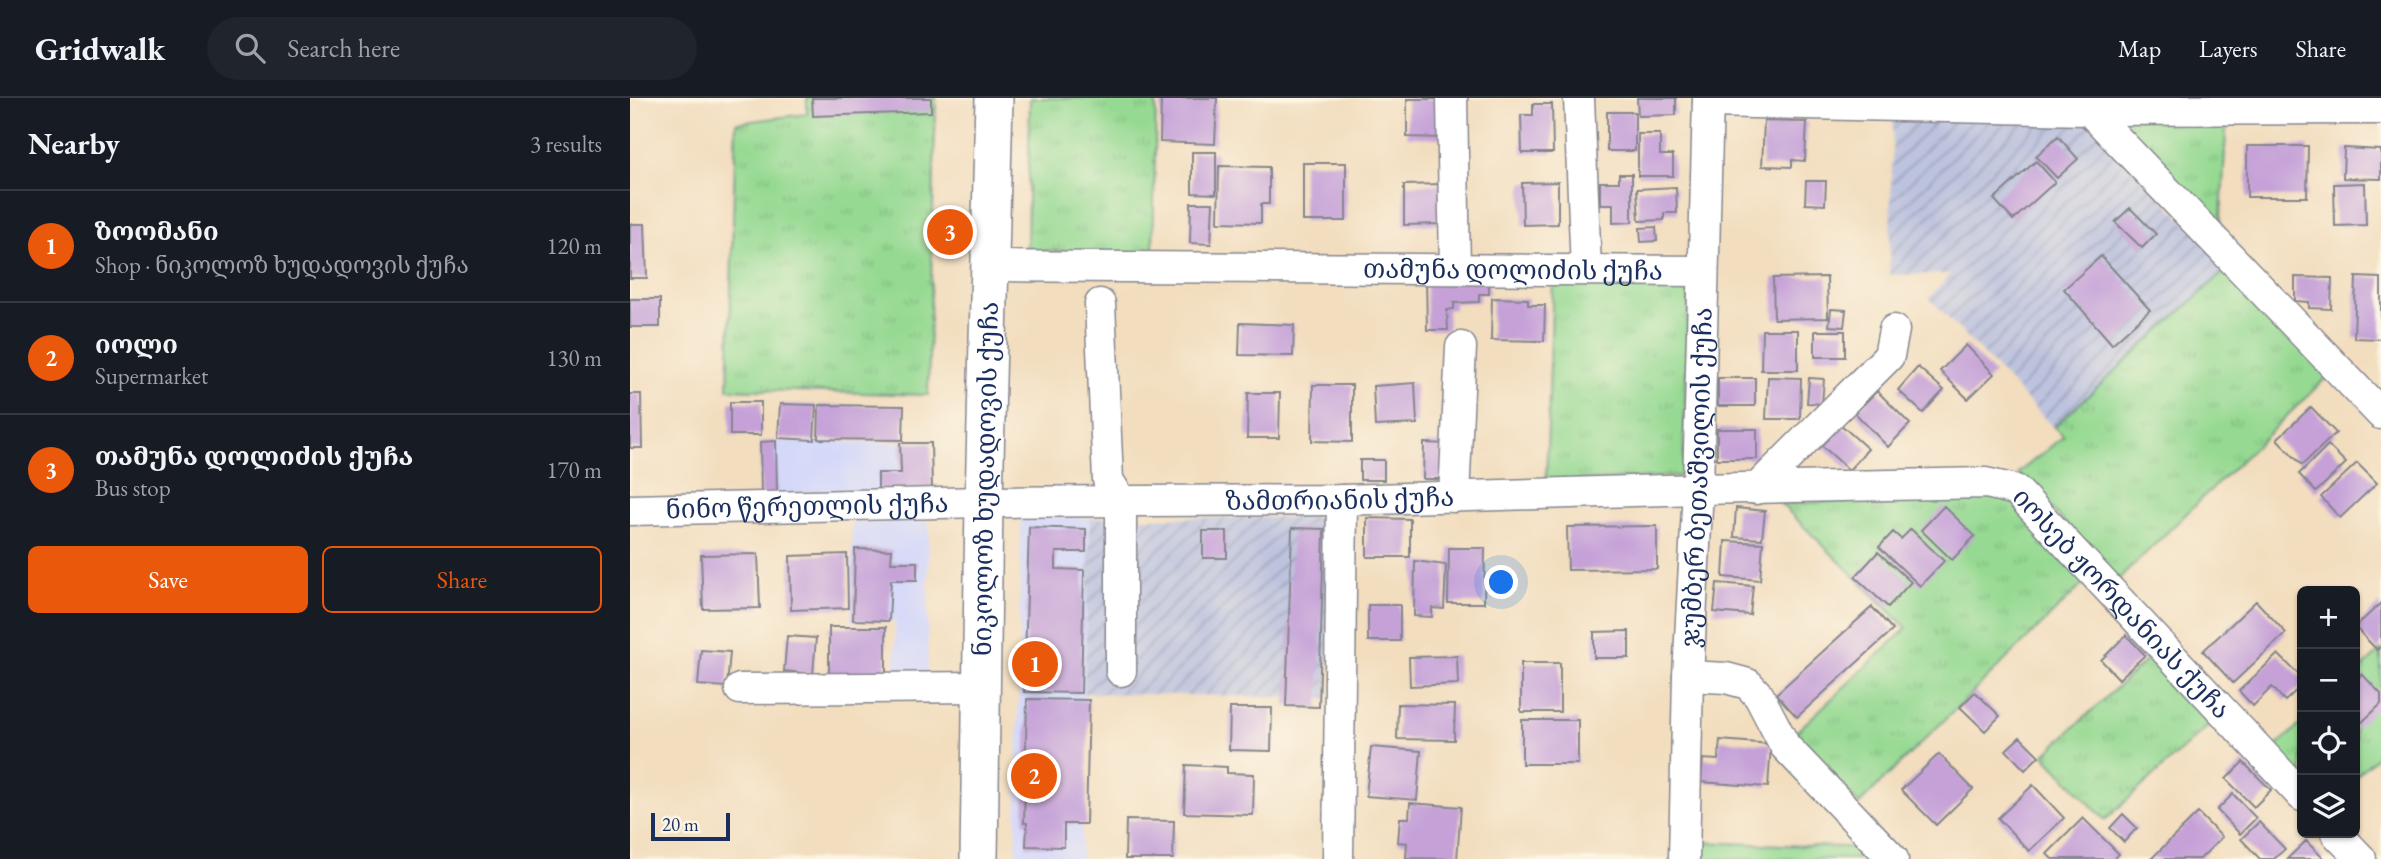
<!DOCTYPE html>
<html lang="en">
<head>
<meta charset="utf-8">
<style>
  body { margin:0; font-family:"EB Garamond","Noto Serif Georgian",serif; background:#20242c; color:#f1f3f6 }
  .controls { position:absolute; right:21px; bottom:21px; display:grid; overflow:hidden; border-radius:10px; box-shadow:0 2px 5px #0004 }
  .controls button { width:63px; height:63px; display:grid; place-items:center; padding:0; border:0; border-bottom:2px solid #363941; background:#171b24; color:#f1f3f6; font:35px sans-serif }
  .scale { position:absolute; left:21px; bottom:18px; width:79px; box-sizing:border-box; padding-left:7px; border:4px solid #1b2f5e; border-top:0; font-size:19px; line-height:24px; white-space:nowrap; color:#1b2f5e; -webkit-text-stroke:5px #fcf5e5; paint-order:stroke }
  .you { position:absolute; left:872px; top:485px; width:24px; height:24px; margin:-18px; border:5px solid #fff; border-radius:50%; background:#1a73e8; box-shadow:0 0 0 10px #1a73e833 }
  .badge { display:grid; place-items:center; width:46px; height:46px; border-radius:50%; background:#ea580c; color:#fff; font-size:23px; font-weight:700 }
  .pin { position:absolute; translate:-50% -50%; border:4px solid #fff; box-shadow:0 2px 7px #0006 }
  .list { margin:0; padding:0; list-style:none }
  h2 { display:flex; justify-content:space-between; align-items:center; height:91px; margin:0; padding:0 28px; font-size:30px }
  h2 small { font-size:23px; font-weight:400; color:#9ea1a6 }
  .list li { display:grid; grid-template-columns:46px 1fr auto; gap:21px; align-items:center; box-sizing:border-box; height:112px; padding:0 28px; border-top:2px solid #363941 }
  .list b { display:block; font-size:26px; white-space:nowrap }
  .list p { margin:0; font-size:23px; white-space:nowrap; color:#9ea1a6 }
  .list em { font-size:23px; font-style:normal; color:#9ea1a6 }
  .actions { display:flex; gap:14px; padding:21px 28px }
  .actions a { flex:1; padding:16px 0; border:2px solid #ea580c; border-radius:10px; text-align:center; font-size:24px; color:#ea580c }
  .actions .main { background:#ea580c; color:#fff }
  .icon { flex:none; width:38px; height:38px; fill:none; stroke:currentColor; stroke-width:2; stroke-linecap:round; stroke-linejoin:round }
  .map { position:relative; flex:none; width:1751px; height:761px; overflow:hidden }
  header { display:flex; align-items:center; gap:42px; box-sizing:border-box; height:98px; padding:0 35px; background:#171b24; border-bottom:2px solid #363941 }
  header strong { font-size:33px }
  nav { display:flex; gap:38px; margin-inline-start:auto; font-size:24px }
  .search { width:490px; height:63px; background:#20242c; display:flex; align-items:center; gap:18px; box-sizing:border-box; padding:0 24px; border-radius:38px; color:#9ea1a6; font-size:26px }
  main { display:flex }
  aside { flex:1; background:#171b24 }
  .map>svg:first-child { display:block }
  .built { fill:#d4d8f9 }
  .industrial { fill:url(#industrial-furrows) }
  .grass { fill:url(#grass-tufts); stroke:#588478; stroke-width:2 }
  .building { fill:#c5a1d8 }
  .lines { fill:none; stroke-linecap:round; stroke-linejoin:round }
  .minor-casing { stroke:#86868e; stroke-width:33 }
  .major-casing { stroke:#86868e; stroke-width:40 }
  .minor { stroke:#fff; stroke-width:30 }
  .major { stroke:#fff; stroke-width:37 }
  .labels { text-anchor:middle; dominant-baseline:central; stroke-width:5; stroke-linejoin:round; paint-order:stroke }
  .street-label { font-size:26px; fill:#1b2f5e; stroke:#fcf5e5 }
</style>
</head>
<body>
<header>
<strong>Gridwalk</strong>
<div class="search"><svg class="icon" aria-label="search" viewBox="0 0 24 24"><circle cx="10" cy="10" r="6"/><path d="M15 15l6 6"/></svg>Search here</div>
<nav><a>Map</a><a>Layers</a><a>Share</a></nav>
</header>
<main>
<aside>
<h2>Nearby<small>3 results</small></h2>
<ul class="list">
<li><span class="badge">1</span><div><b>ზოომანი</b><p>Shop · ნიკოლოზ ხუდადოვის ქუჩა</p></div><em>120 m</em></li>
<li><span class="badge">2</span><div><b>იოლი</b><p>Supermarket</p></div><em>130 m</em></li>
<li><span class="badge">3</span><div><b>თამუნა დოლიძის ქუჩა</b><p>Bus stop</p></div><em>170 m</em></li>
</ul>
<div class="actions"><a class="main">Save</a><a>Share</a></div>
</aside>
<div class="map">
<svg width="1751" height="761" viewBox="0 0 1751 761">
  <defs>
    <pattern id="industrial-furrows" width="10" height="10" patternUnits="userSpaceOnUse" patternTransform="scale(1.75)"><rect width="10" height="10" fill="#bdc3de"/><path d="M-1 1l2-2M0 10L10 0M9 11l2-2" fill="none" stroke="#999fb7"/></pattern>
    <pattern id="grass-tufts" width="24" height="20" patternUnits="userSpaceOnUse" patternTransform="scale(1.75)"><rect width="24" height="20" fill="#95d992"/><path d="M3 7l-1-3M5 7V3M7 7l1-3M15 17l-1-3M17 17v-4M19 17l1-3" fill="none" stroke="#80bb80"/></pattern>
  </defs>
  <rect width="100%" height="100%" fill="#fcf5e5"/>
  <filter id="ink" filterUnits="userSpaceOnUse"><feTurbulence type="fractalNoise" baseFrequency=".0143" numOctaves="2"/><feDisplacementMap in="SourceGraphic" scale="14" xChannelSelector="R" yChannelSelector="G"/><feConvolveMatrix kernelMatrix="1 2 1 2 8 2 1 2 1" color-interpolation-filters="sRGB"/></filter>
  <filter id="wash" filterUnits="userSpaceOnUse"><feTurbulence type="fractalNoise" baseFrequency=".00686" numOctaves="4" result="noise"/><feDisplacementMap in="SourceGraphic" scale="28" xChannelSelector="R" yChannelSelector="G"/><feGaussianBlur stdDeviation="1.57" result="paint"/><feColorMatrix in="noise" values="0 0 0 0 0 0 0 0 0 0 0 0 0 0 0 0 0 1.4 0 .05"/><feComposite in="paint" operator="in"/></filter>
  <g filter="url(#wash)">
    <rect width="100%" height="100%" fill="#f2ddbe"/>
    <path class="built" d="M146 343 301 345 302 391 131 396Z
      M391 418 460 420 451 761 386 760Z
      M222 424H299L297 597H265V523H221Z"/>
    <path class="industrial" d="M1263 17 1459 25 1599 169 1424 330 1299 200 1321 176 1259 177Z
      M700 419 697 600 454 595 460 420Z"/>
    <path class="grass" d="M177 0H306L298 297 98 291 106 25 177 16Z
      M400 0H526L523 156 397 152Z
      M1597 19 1590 135 1482 20Z
      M1599 169 1701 275 1488 482 1388 375 1434 338 1424 329Z
      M923 181 1059 183 1053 378 916 384Z
      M1377 396 1455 484 1229 706 1162 638 1277 530 1151 406Z
      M1751 552V655L1725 679V576Z
      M1525 554 1587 620 1475 722 1414 657Z
      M1672 625V681L1644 650Z
      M1067 744 1242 750 1252 761H1067Z"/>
    <g id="blocks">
      <path class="building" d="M182 0H301V14L183 18Z
        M531 0H587L585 46 530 44Z
        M1007 0H1046V17L1008 18Z
        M777 1H813L812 40 777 39Z
        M903 6H922L923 55H892L891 17H903Z
        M977 14H1005V53H977Z
        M1134 23 1177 24 1175 63 1162 62V69L1132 68Z
        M1008 36H1030V57H1043V78H1008Z
        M1428 38 1448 61 1427 80 1406 58Z
        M1617 48H1678L1677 99H1617Z
        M1714 50 1751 52V81L1713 80Z
        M562 54H586V96L562 95Z
        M1406 63 1425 84 1383 122 1364 101Z
        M673 65H716V123H673Z
        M589 68 639 69V106H631V125L588 124Z
        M989 76H1002V124L983 125V106H970V84H989Z
        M1176 83H1196L1195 107 1175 106Z
        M928 84V126L893 127 892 85Z
        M1735 85 1736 127 1705 128 1704 86Z
        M812 86 813 126 774 127V87Z
        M1046 89 1047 115H1034V122L1009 123 1007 91Z
        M561 105H583L581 146 560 145Z
        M1500 110 1526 136 1512 150 1485 124Z
        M0 126H15L17 180H0Z
        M1026 129 1027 143 1011 144 1010 130Z
        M1471 158 1520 212 1482 246 1434 191Z
        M859 178V196H849V204L824 205V211L817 212 818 232H797L796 180Z
        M1197 179 1198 220 1144 221 1143 180Z
        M1665 179 1702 180 1701 211 1679 210V204L1665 203Z
        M1726 179 1751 180V241L1724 240Z
        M862 200 898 201V207H915L914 243 861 242Z
        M0 201H30V229H0Z
        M1201 211 1216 212 1214 229 1199 228Z
        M610 225 664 227 663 258 609 257Z
        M1132 232H1168V272H1131Z
        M1185 233H1215V259H1185Z
        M1336 247 1364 276 1338 301 1310 273Z
        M1288 269 1314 292 1293 315 1268 292Z
        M1138 279 1171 280 1170 321H1136Z
        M1088 280H1125V308H1088Z
        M1179 280 1194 281 1192 306 1177 305Z
        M785 285 787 326 745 328 743 288Z
        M683 287H722V344L682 343Z
        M1247 293 1280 326 1258 349 1225 315Z
        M618 295H650L649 340H617Z
        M0 296H11L12 350H0Z
        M100 304H131V337H100Z
        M150 306 186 307 184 342 148 340Z
        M189 307 274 308 273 342 188 341Z
        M1681 309 1706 335 1672 367 1647 341Z
        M1209 325 1238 351 1219 372 1190 346Z
        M1087 331H1127V361H1087Z
        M146 343 147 396H131L130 344Z
        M270 345H301L302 391 248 392V375H271Z
        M794 345 819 346 817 381H793Z
        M1698 347 1716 365 1686 394 1669 376Z
        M730 362H754V382H730Z
        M1727 365 1747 385 1710 420 1691 399Z
        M1314 408 1345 438 1322 462 1291 432Z
        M1106 410 1135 413 1132 441 1104 439Z
        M737 420 780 421V459H737Z
        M1027 428V471L938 472 937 429Z
        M399 429 456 431V454H426V471L454 472 451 595 394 594Z
        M662 430 694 431 689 609 656 608Z
        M1281 431 1314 463 1290 488 1249 449 1263 434 1271 441Z
        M573 433H597V460H573Z
        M1095 443 1133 445 1130 482 1093 479Z
        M819 450H855L854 505H818Z
        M225 451 262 452 261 464H287V482H261L259 523 223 522Z
        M1248 454 1281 484 1258 509 1225 479Z
        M128 456 130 510 73 511 71 457Z
        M217 456 218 510 161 512 160 458Z
        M785 463 816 467 814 511 802 510V519L784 518Z
        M1087 485 1123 488 1120 517 1084 514Z
        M1626 503 1656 535 1603 585 1573 553Z
        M1751 505V548L1747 552 1725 529Z
        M738 507H770V543H738Z
        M1242 509 1263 532 1167 619 1146 596Z
        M199 529H256V583H199Z
        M999 533V560H964V534Z
        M1496 537 1515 557 1489 581 1471 562Z
        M157 538 186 540 183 576 154 573Z
        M71 552 100 554 97 589 68 587Z
        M1648 556 1672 580V587L1655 603 1642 589 1623 608 1609 593Z
        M827 558 828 586 780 588 779 559Z
        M891 565H930V614H891Z
        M1732 576 1751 596V606L1725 631V583Z
        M1345 594 1370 618 1355 633 1330 609Z
        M397 601 459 602 456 726H434V749L396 748 397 725H394Z
        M768 606 825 607 824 642 767 641Z
        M600 610H642L641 653 599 652Z
        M892 622H948V666H892Z
        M1390 639 1409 658 1395 672 1376 652Z
        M1090 642 1141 646 1138 689 1071 684 1073 661 1088 662Z
        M741 649 791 653 787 702 736 698Z
        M1309 656 1343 691 1306 727 1271 692Z
        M1613 664 1641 692 1624 709 1596 681Z
        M556 667 597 669V675L624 676 623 717 554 715Z
        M1403 687 1434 720 1399 753 1368 720Z
        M1603 696 1626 720 1610 736 1587 712Z
        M780 705 831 709 827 761 776 760 777 745 768 744 770 720H779Z
        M1568 715 1592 739 1570 761H1521Z
        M1493 716 1507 730 1494 744 1480 730Z
        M1453 720 1489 756 1484 761H1422L1417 756Z
        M496 722 544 723 543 761H495Z
        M1629 724 1655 751 1644 761H1630L1611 741Z
        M1676 743 1694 761H1657Z"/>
    </g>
  </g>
  <g filter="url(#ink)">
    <use href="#blocks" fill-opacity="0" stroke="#86868e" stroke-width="2"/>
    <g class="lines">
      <defs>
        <g id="minor">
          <path d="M822 0 825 171"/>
          <path d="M949 0 956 172"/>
          <path d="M1078 4 1459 12 1751 11"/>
          <path d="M1459 12 1751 316"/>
          <path id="s1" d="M360 168 1072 173"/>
          <path d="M470 206 478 382 491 403V573"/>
          <path d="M1126 391 1259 258 1264 232"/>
          <path d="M824 399 831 249"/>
          <path id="s2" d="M0 412 354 404 712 402 1068 391 1356 385 1386 392 1672 698"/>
          <path d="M1058 578 1096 580 1118 586 1129 598 1155 648 1263 761"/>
          <path d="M110 591 351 589"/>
          <path d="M1706 735 1731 761"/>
          <path d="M708 761 712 402"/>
          <path id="s3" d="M1054 761 1058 578 1068 391 1078 0"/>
        </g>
        <g id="major">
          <path id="s4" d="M349 761 354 404 364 0"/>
        </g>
      </defs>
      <use href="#minor" class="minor-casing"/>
      <use href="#major" class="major-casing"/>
      <use href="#minor" class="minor"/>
      <use href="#major" class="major"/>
    </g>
  </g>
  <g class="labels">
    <g class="street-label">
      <text stroke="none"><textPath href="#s1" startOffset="523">თამუნა დოლიძის ქუჩა</textPath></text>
      <text stroke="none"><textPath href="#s4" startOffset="380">ნიკოლოზ ხუდადოვის ქუჩა</textPath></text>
      <text stroke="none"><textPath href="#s3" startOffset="382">ჯუმბერ ბეთაშვილის ქუჩა</textPath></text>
      <text stroke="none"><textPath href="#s2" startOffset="710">ზამთრიანის ქუჩა</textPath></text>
      <text stroke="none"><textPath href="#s2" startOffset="177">ნინო წერეთლის ქუჩა</textPath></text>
      <text stroke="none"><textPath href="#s2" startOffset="1542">იოსებ ჟორდანიას ქუჩა</textPath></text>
    </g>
  </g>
</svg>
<div class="controls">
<button>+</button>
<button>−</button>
<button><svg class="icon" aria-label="locate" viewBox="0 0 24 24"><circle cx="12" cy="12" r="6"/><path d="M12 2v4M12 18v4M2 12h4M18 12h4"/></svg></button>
<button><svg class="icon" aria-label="layers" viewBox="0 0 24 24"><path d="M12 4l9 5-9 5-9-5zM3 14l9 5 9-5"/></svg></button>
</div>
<div class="scale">20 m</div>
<div class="you"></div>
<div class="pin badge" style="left:405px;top:566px">1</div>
<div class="pin badge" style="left:404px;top:678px">2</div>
<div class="pin badge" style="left:320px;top:134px">3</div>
</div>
</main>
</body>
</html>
